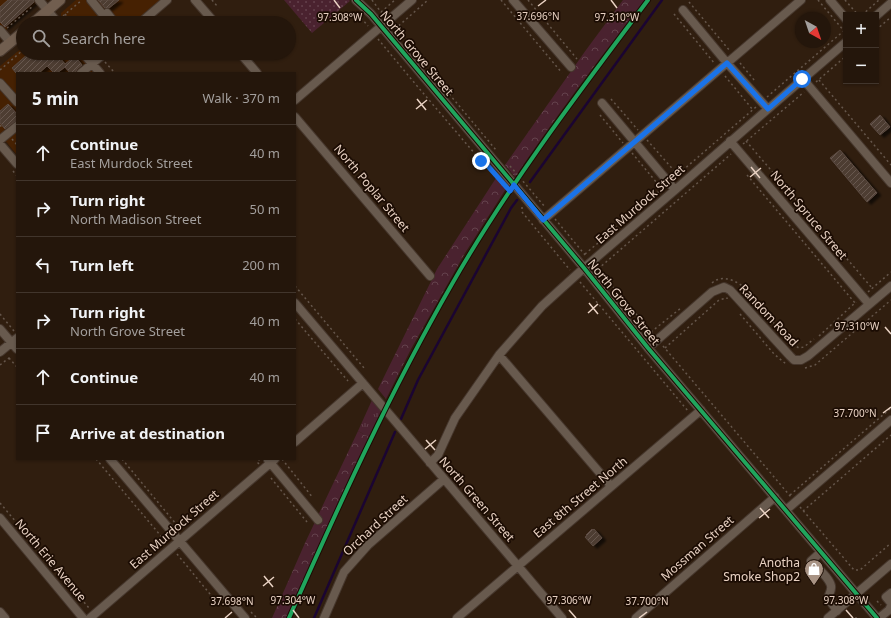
<!DOCTYPE html>
<html lang="en">
<head>
<meta charset="utf-8">
<style>
  body { margin:0; font-family:"Noto Sans",sans-serif; background:#302319; color:#f1f3f6 }
  .controls { position:absolute; right:12px; top:12px; display:grid; overflow:hidden; border-radius:0px; box-shadow:0 1px 3px #0004 }
  .controls button { width:36px; height:36px; display:grid; place-items:center; padding:0; border:0; border-bottom:1px solid #41352c; background:#24160b; color:#f1f3f6; font:20px sans-serif }
  .compass { position:absolute; left:795px; top:12px; width:36px; height:36px; border-radius:50%; background:#24160b; box-shadow:0 1px 3px #0004; rotate:140deg }
  .stop { position:absolute; width:12px; height:12px; margin:-9px; border:3px solid #1a73e8; border-radius:50%; background:#fff }
  .stop.end { background:#1a73e8; border-color:#fff; box-shadow:0 1px 4px #0008 }
  .list { margin:0; padding:0; list-style:none }
  h2 { display:flex; justify-content:space-between; align-items:center; height:52px; margin:0; padding:0 16px; font-size:17px }
  h2 small { font-size:13px; font-weight:400; color:#a39f9d }
  .list li { display:grid; grid-template-columns:26px 1fr auto; gap:12px; align-items:center; box-sizing:border-box; height:56px; padding:0 16px; border-top:1px solid #41352c }
  .list b { display:block; font-size:15px; white-space:nowrap }
  .list p { margin:0; font-size:13px; white-space:nowrap; color:#a39f9d }
  .list em { font-size:13px; font-style:normal; color:#a39f9d }
  .icon { flex:none; width:22px; height:22px; fill:none; stroke:currentColor; stroke-width:2; stroke-linecap:round; stroke-linejoin:round }
  .map { position:relative; flex:none; width:891px; height:618px; overflow:hidden }
  .search { position:absolute; background:#24160b; box-shadow:0 1px 3px #0004; left:16px; top:16px; width:280px; height:44px; display:flex; align-items:center; gap:10px; box-sizing:border-box; padding:0 14px; border-radius:22px; color:#a39f9d; font-size:15px }
  .panel { position:absolute; background:#24160b; box-shadow:0 1px 3px #0004; left:16px; top:72px; width:280px; height:388px; border-radius:0px }
  .map>svg:first-child { display:block }
  .built { fill:#462102 }
  .grass { fill:url(#grass-tufts) }
  .forest { fill:url(#forest-crowns) }
  .park { fill:url(#park-dots) }
  .lines { fill:none; stroke-linecap:round; stroke-linejoin:round }
  .stream { stroke:#1b0532; stroke-width:2.5 }
  .building { fill:url(#building-hatch); stroke:#5b4a41; filter:url(#shadow) }
  .minor-casing { stroke:#46372d; stroke-width:10 }
  .major-casing { stroke:#46372d; stroke-width:12 }
  .path { stroke:#65564b; stroke-width:1.5; stroke-dasharray:2 3; stroke-linecap:butt }
  .minor { stroke:#685a4e; stroke-width:8 }
  .major { stroke:#715e4f; stroke-width:10 }
  .cycleway-casing { stroke:#1b0c03; stroke-width:6 }
  .cycleway { stroke:#20a55d; stroke-width:4 }
  .route { stroke:#1a73e8; stroke-width:5 }
  .ticks { fill:none; stroke:#e9d2c3; stroke-width:1.5 }
  .labels { text-anchor:middle; dominant-baseline:central; stroke-width:3.5; stroke-linejoin:round; paint-order:stroke }
  .street-label { font-size:12px; fill:#e9d2c3; stroke:#1b0c03 }
  .poi-label { font-size:12px; fill:#e9d2c3; stroke:#1b0c03; text-anchor:end }
  .ticks-label { font-size:10px; text-anchor:middle; fill:#e9d2c3; stroke:#1b0c03; stroke-width:3.5; stroke-linejoin:round; paint-order:stroke }
</style>
</head>
<body>
<div class="map">
<svg width="891" height="618" viewBox="0 0 891 618">
  <defs>
    <pattern id="grass-tufts" width="24" height="20" patternUnits="userSpaceOnUse"><rect width="24" height="20" fill="#4a222f"/><path d="M3 7l-1-3M5 7V3M7 7l1-3M15 17l-1-3M17 17v-4M19 17l1-3" fill="none" stroke="#64414c"/></pattern>
    <pattern id="forest-crowns" width="20" height="18" patternUnits="userSpaceOnUse"><rect width="20" height="18" fill="#4a222f"/><path d="M2 6a3 3 0 1 1 6 0M12 15a3 3 0 1 1 6 0" fill="none" stroke="#64414c"/></pattern>
    <pattern id="park-dots" width="8" height="8" patternUnits="userSpaceOnUse"><rect width="8" height="8" fill="#4a222f"/><path d="M2 2h.1M6 6h.1" fill="none" stroke="#64414c" stroke-width="1.8" stroke-linecap="round"/></pattern>
    <pattern id="building-hatch" width="6" height="6" patternUnits="userSpaceOnUse"><rect width="6" height="6" fill="#4d3d33"/><path d="M-1 1l2-2M0 6l6-6M5 7l2-2" fill="none" stroke="#67584f"/></pattern>
    <filter id="shadow"><feDropShadow dx="4" dy="2.5" stdDeviation="1" flood-color="#0009"/></filter>
  </defs>
  <rect width="100%" height="100%" fill="#301e0f"/>
  <path class="built" d="M0 0H41L0 35Z
    M76 0H170L144 23H65L61 19V13Z
    M23 47V53H77L94 73H17V155L0 134V66Z"/>
  <path class="grass" d="M372 400 381 411 369 437 358 431Z"/>
  <path class="forest" d="M623 0H645C600 57 556 116 515 177L505 165 586 50Z
    M498 175 507 187 465 253 411 349 386 399 378 389 437 269Z
    M358 431 369 437 287 618H272L305 543Z"/>
  <path class="park" d="M284 0H349L350 1 312 33Z"/>
  <g class="lines">
    <path class="stream" d="M530 182 662 0
      M401 419 418 380 511 208 517 200
      M314 618 395 432"/>
  </g>
  <path class="building" d="M8 0H34V2L5 27 0 22V7Z
    M98 0H119L109 8H105Z
    M29 53H56L65 64 75 56 82 65 77 69 75 73H70L65 67 57 73H54L47 66 39 73H16L12 68Z
    M8 104 17 114V121L14 122 5 129 0 123V111Z
    M880 115 890 127 880 135 870 124Z
    M840 150 877 193 867 202 830 158Z
    M592 529 593 530 594 529 602 538 593 546 585 537 587 536 586 535Z"/>
  <g class="lines">
    <defs>
      <path id="minor" d="M39 0 58 23
        M91 0 104 16 107 13 115 23
        M195 0 215 23
        M356 0 371 14 584 268 648 348 877 618
        M513 0 571 67
        M830 0 846 19
        M683 10 727 63 768 109
        M876 16 891 3
        M140 23 167 0
        M0 30 10 42
        M83 53 100 73
        M240 53 257 73
        M81 73 105 53
        M803 79 891 183
        M0 83 17 102
        M295 100 412 0
        M602 103 675 190
        M295 117 430 276
        M0 140 17 126
        M730 141 869 304
        M0 144 17 164
        M543 220 801 0
        M295 303 562 618
        M0 329 17 349
        M648 348 712 292 724 287 730 290 790 356 794 360H801L808 356 891 286
        M0 352 17 338
        M499 355 611 486
        M295 442 363 383
        M110 459 245 618
        M268 460 318 520
        M430 463 438 455 455 418 499 355 542 306 584 268 675 190 768 109 846 42
        M786 510 891 420
        M0 518 83 618
        M821 552 811 561C816 567 830 578 831 586 832 590 829 594 828 598L837 611
        M891 593 886 597 891 603
        M0 612 5 618
        M90 618 275 459
        M324 618 344 572 368 545 444 479
        M457 618 701 410
        M636 618 775 497
        M828 618 891 564
        M879 618 889 610 891 606"/>
      <path id="major" d="M33 23 60 0
        M0 51 23 32"/>
    </defs>
    <use href="#minor" class="minor-casing"/>
    <use href="#major" class="major-casing"/>
    <path class="path" d="M212 0 217 6
      M372 0 383 15
      M501 0 562 73
      M528 0 577 59
      M818 0 844 31
      M845 0 858 15
      M689 2 730 51
      M381 12 395 0
      M65 14 73 23
      M358 14 368 26
      M674 14 715 64
      M862 15 879 0
      M63 16 82 0
      M7 28 33 6
      M395 29 428 0
      M876 30 891 17
      M378 39 412 80 481 161 486 165
      M105 62 115 73
      M740 63 755 81
      M0 70 23 50
      M430 71 496 150
      M725 76 753 110
      M819 80 891 165
      M816 82 846 56
      M767 97 846 29
      M611 99 638 130
      M600 115 623 143
      M0 125 3 129
      M12 139 17 145
      M647 140 678 175
      M746 141 872 288
      M743 144 804 92
      M632 153 662 189
      M510 166 545 207
      M13 171 17 176
      M747 175 855 303
      M675 177 756 107
      M522 207V212L570 270
      M555 219 586 256
      M585 254 663 188
      M597 268 653 334
      M598 269 731 154
      M580 282 688 411
      M712 283C721 275 732 279 741 285L792 344 799 348 804 347 814 339
      M295 286 364 368
      M868 292 891 272
      M0 314 14 331
      M740 314 774 354 786 364
      M295 319 348 381
      M651 332 681 308
      M819 336 856 302
      M663 346 791 497
      M665 348 719 300 727 298V299
      M9 358 17 367
      M0 365 9 358 7 356
      M805 368 815 365 891 300
      M96 459 166 542
      M122 459 181 530
      M282 459 313 498
      M259 464 257 462 260 459
      M271 478 307 522
      M790 495 891 408
      M0 503 89 608
      M800 507 854 570H860L891 543
      M803 511 891 435
      M177 554 219 605
      M877 601 881 605
      M251 612 257 618
      M856 618V617"/>
    <use href="#minor" class="minor"/>
    <use href="#major" class="major"/>
    <defs>
      <path id="cycleway" d="M356 0 371 14 584 268 648 348 877 618
        M289 618C339 505 390 392 452 284 509 184 579 92 648 0"/>
    </defs>
    <use href="#cycleway" class="cycleway-casing"/>
    <use href="#cycleway" class="cycleway"/>
  </g>
  <g class="lines">
    <path class="route" d="M481 161 487 165 510 191 514 185 543 220 727 63 768 109 802 79"/>
  </g>
  <path class="ticks" d="M334 0 340 8M611 0 617 8M538 6 546 0M417 99 426 110M416 109 427 100M751 167 760 178M750 177 761 168M589 303 598 314M588 313 598 304M885 327 891 334M883 413 891 407M426 440 435 450M425 449 436 440M760 508 769 518M759 518 770 509M264 576 273 587M263 586 274 577M293 610 299 618M569 610 576 618M846 610 853 618M225 618 232 612M639 618 647 612"/>
  <defs>
    <symbol id="shop-pin" viewBox="-11 -11 22 30"><path d="M0 17L-7.5 6A9.5 9.5 0 1 1 7.5 6Z" fill="#a89384" stroke="#1b0c03"/><path d="M-5-2.5h2.3a2.7 3.5 0 0 1 5.4 0H5L5.5 6h-11ZM-1.5-2.5h3a1.5 2.3 0 0 0-3 0Z" fill="#fff"/></symbol>
  </defs>
  <g fill-rule="evenodd">
    <use href="#shop-pin" x="803" y="558" width="22" height="30"/>
  </g>
  <g class="labels">
    <g class="street-label">
      <text transform="translate(417 53) rotate(50)">North Grove Street</text>
      <text transform="translate(372 188) rotate(50)">North Poplar Street</text>
      <text transform="translate(640 204) rotate(-41)">East Murdock Street</text>
      <text transform="translate(809 215) rotate(50)">North Spruce Street</text>
      <text transform="translate(624 302) rotate(51)">North Grove Street</text>
      <text transform="translate(769 315) rotate(47)">Random Road</text>
      <text transform="translate(580 497) rotate(-40)">East 8th Street North</text>
      <text transform="translate(477 499) rotate(49)">North Green Street</text>
      <text transform="translate(375 525) rotate(-43)">Orchard Street</text>
      <text transform="translate(174 529) rotate(-41)">East Murdock Street</text>
      <text transform="translate(697 548) rotate(-41)">Mossman Street</text>
      <text transform="translate(51 560) rotate(50)">North Erie Avenue</text>
    </g>
    <g class="poi-label">
      <text x="800" y="562">Anotha<tspan x="800" dy="14">Smoke Shop2</tspan></text>
    </g>
  </g>
  <g class="ticks-label">
    <text x="538" y="20">37.696°N</text>
    <text x="617" y="21">97.310°W</text>
    <text x="340" y="21">97.308°W</text>
    <text x="857" y="330">97.310°W</text>
    <text x="855" y="417">37.700°N</text>
    <text x="293" y="604">97.304°W</text>
    <text x="569" y="604">97.306°W</text>
    <text x="846" y="604">97.308°W</text>
    <text x="232" y="605">37.698°N</text>
    <text x="647" y="605">37.700°N</text>
  </g>
</svg>
<div class="controls">
<button>+</button>
<button>−</button>
</div>
<svg class="compass" viewBox="-18 -18 36 36"><path d="M0-13l5 13h-10z" fill="#e53935"/><path d="M0 13l5-13h-10z" fill="#a39f9d"/></svg>
<div class="stop" style="left:802px;top:79px"></div>
<div class="stop end" style="left:481px;top:161px"></div>
<div class="search"><svg class="icon" aria-label="search" viewBox="0 0 24 24"><circle cx="10" cy="10" r="6"/><path d="M15 15l6 6"/></svg>Search here</div>
<section class="panel">
<h2>5 min<small>Walk · 370 m</small></h2>
<ul class="list">
<li><svg class="icon" aria-label="ahead" viewBox="0 0 24 24"><path d="M12 20V5M6 11l6-6 6 6"/></svg><div><b>Continue</b><p>East Murdock Street</p></div><em>40 m</em></li>
<li><svg class="icon" aria-label="right" viewBox="0 0 24 24"><path d="M7 20v-9h11M14 6l5 5-5 5"/></svg><div><b>Turn right</b><p>North Madison Street</p></div><em>50 m</em></li>
<li><svg class="icon" aria-label="left" viewBox="0 0 24 24"><path d="M17 20v-9H6M10 6l-5 5 5 5"/></svg><div><b>Turn left</b></div><em>200 m</em></li>
<li><svg class="icon" aria-label="right" viewBox="0 0 24 24"><path d="M7 20v-9h11M14 6l5 5-5 5"/></svg><div><b>Turn right</b><p>North Grove Street</p></div><em>40 m</em></li>
<li><svg class="icon" aria-label="ahead" viewBox="0 0 24 24"><path d="M12 20V5M6 11l6-6 6 6"/></svg><div><b>Continue</b></div><em>40 m</em></li>
<li><svg class="icon" aria-label="arrive" viewBox="0 0 24 24"><path d="M6 21V4h12l-3 4 3 4H6"/></svg><div><b>Arrive at destination</b></div></li>
</ul>
</section>
</div>
</body>
</html>
